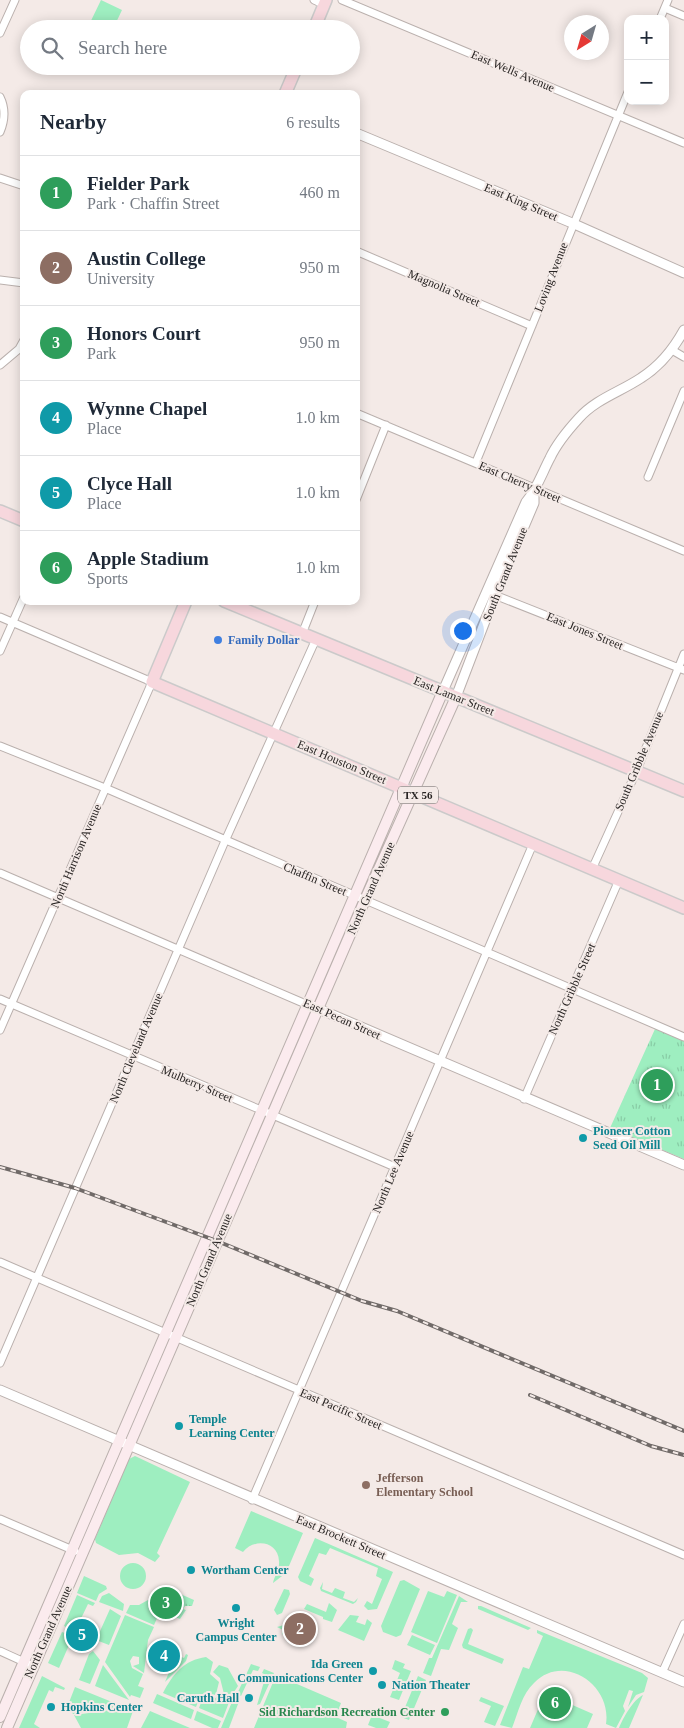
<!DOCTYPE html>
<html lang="en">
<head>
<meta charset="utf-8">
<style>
  body { margin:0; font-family:Georgia,serif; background:#f2f2f3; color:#1f2937 }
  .controls { position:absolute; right:15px; top:15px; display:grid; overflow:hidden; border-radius:10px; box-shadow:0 2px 12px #0003 }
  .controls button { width:45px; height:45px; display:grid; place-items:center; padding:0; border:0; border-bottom:1px solid #e0e1e3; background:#fff; color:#1f2937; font:25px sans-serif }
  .compass { position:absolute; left:564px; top:15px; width:45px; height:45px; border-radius:50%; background:#fff; box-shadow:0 2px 12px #0003; rotate:217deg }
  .you { position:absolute; left:462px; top:630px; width:18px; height:18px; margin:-12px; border:4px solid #fff; border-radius:50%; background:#1a73e8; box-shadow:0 0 0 8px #1a73e833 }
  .badge { display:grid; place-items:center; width:32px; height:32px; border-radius:50%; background:#648f1f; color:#fff; font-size:16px; font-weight:700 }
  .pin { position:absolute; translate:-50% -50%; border:2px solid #fff; box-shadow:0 1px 5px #0006 }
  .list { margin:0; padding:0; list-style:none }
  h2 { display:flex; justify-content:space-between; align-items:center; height:65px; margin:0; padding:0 20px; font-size:21px }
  h2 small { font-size:16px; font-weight:400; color:#747a83 }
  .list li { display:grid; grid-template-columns:32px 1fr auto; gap:15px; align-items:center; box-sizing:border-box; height:75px; padding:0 20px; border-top:1px solid #e0e1e3 }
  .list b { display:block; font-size:19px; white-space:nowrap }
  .list p { margin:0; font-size:16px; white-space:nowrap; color:#747a83 }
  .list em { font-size:16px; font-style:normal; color:#747a83 }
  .icon { flex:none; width:28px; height:28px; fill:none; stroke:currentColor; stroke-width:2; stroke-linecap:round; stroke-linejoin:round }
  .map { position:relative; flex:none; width:684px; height:1728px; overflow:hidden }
  .search { position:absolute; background:#fff; box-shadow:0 2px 12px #0003; left:20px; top:20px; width:340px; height:55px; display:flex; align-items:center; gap:12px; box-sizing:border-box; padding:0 18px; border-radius:28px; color:#747a83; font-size:19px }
  .panel { position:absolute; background:#fff; box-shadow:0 2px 12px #0003; left:20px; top:90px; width:340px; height:515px; border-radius:10px }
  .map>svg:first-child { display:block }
  .grass { fill:#9eeec0 }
  .park { fill:url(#park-tufts) }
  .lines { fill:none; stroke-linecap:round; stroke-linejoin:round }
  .minor-casing { stroke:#bab0ad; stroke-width:9 }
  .tertiary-casing { stroke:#bab0ad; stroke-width:11 }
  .secondary-casing { stroke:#bab0ad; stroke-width:12 }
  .primary-casing { stroke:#cbcaca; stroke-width:14 }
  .minor { stroke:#fff; stroke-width:7 }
  .tertiary { stroke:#fff; stroke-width:9 }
  .secondary { stroke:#fbebee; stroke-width:10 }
  .primary { stroke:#f7d7dd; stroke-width:11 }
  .rail-casing { stroke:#706a68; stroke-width:4 }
  .rail { stroke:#f4eae7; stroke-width:2; stroke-dasharray:5.5; stroke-linecap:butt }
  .shop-dot { fill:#3f7fe0; stroke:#f4eae7; stroke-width:2 }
  .culture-dot { fill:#0f9aa8; stroke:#f4eae7; stroke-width:2 }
  .education-dot { fill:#8d6e63; stroke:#f4eae7; stroke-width:2 }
  .leisure-dot { fill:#2e9e5b; stroke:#f4eae7; stroke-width:2 }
  .labels { text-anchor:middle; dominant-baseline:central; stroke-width:4; stroke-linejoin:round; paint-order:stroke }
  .shield { fill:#f4eae7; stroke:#655f5e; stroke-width:1 }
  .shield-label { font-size:11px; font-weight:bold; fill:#282423 }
  .street-label { font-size:12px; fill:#282423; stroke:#f4eae7 }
  .shop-label { font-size:12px; font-weight:bold; fill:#366cbe; stroke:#f4eae7; text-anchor:start }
  .culture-label { font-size:12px; font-weight:bold; fill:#0d838f; stroke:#f4eae7; text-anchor:start }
  .education-label { font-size:12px; font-weight:bold; fill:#785e54; stroke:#f4eae7; text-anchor:start }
  .leisure-label { font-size:12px; font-weight:bold; fill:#27864d; stroke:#f4eae7; text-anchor:end }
</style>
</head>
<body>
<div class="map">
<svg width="684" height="1728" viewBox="0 0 684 1728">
  <defs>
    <pattern id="park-tufts" width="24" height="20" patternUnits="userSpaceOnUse" patternTransform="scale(1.25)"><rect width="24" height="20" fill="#9eeec0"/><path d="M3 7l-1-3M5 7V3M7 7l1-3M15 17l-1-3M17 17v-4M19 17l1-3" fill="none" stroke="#88cca5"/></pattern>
  </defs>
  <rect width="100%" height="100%" fill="#f4eae7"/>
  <path class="grass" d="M101 0 122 10 113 29H87Z
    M135 1456 190 1482 157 1553 160 1556 155 1562 138 1553 119 1555 96 1543 95 1539 129 1459Z
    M251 1511 303 1533 286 1573 273 1583C274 1577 280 1569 279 1561 278 1541 254 1538 243 1552L235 1548Z
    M315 1538 393 1572 377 1609 368 1610 364 1606 367 1601 372 1604 382 1579 376 1576 378 1568 330 1548 326 1555 319 1553 309 1576 314 1579 311 1586 300 1581 298 1577Z
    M120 1576a13 13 0 1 1 26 0a13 13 0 1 1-26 0Z
    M84 1576 106 1586 107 1589 99 1594 96 1601 77 1593Z
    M404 1580 420 1589 401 1635 396 1637 383 1632 381 1626 400 1581Z
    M323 1582 322 1589 332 1593 335 1588 345 1592 343 1598 354 1602 358 1598 356 1602 353 1604 321 1591 320 1588Z
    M284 1589 289 1590 290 1594 282 1613 277 1615 274 1610Z
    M428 1591 444 1597 447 1591 457 1595 437 1643 411 1632Z
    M109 1593 124 1604 123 1611 99 1602 102 1596Z
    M77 1595 95 1603 93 1606 88 1604 75 1631 64 1626Z
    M459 1596 468 1602H461L452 1624 458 1628 449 1650 441 1649 431 1676 423 1673 429 1658H432Z
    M148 1600 159 1614 154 1625 126 1613 130 1605H139Z
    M329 1603 337 1610 332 1622 323 1619V1617L304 1609 307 1604 326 1612Z
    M478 1606H481L531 1628 528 1630 478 1609Z
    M110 1609 121 1616 109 1645 96 1640Z
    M125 1615 154 1627 148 1640 144 1673 133 1666 139 1664V1657L133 1656 130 1661 132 1668 143 1674 138 1686 144 1688 140 1698 131 1695 130 1697 105 1662Z
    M350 1615 359 1616 356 1622 365 1625 367 1619 372 1623 364 1641 338 1630Z
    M287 1624 305 1632 301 1642 282 1634 283 1630 277 1627Z
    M471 1628 473 1630 468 1644 504 1659 502 1664 463 1648 462 1645 468 1629Z
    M537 1630 642 1673 648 1678 644 1692 636 1695 628 1707 633 1691 629 1690 623 1706 625 1711 616 1728 606 1724C612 1685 564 1652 534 1683 522 1694 518 1713 512 1728L500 1725 523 1667 529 1669 543 1636 537 1633Z
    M62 1632 73 1636 59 1668 48 1663Z
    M412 1635 435 1645 430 1655 407 1645Z
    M93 1651 100 1660 90 1684 79 1680 89 1654Z
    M186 1654 188 1655 186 1661 165 1682 176 1655 184 1658Z
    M206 1657 213 1662 210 1674 219 1682 216 1694 208 1698 200 1697 196 1707 163 1693C173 1674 184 1660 206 1657Z
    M395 1660 405 1664 403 1668 411 1671 399 1700 390 1697 400 1673 392 1669Z
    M251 1664 260 1667 258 1671 253 1670 241 1696 237 1694Z
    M103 1665 129 1700 95 1686Z
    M219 1665 228 1668 238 1686 232 1695 229 1694 231 1697 223 1718 199 1708 202 1700H213L221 1693 224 1694 220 1678 213 1672Z
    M264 1669 274 1673 260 1704 257 1705 266 1675 262 1673Z
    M276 1675 341 1703 336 1717 347 1722 346 1728H254Z
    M42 1676 65 1688 64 1690 55 1687 53 1692 49 1690 34 1724 40 1728H19Z
    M418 1676 426 1680 409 1720 401 1717Z
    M75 1687 122 1706 73 1714 68 1705Z
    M545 1693 593 1714 587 1728H530Z
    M157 1694 194 1710 191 1719 153 1703Z
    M643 1695 629 1728H619C623 1718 633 1700 643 1695Z
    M481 1697 504 1706 495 1726 484 1722 491 1706 479 1701Z
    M232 1702 238 1704 229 1728H221Z
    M126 1708 133 1711 127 1728H81L74 1715Z
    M150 1711 190 1728H141Z
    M197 1711 221 1721 218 1728H212L194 1720Z
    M372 1715 390 1722 387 1728H376L368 1725Z"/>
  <path class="park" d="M655 1029 684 1041V1159L610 1128Z
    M169 1589 194 1600 192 1606H185L183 1609 186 1610 180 1619 175 1617 174 1612H168L169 1610 160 1604 161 1598 166 1596Z"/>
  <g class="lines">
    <defs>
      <path id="minor" d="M314 0 325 5
        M342 0 684 143
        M665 8 684 16
        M660 19 668 0
        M0 33 15 0
        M0 97C6 109 5 120 0 132
        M0 178 24 186
        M356 251 532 326
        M0 280 24 283
        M672 350 684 357
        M0 365 19 349 24 340
        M356 413 684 551
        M476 462 628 92
        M648 477 684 391
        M356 500 386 425
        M492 594 684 670
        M0 617 152 682 0 1030
        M302 634 315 601
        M0 651 24 597
        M0 746 105 788 684 1037
        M593 867 637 770 684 654
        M0 873 308 1005
        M0 999 395 1167
        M524 1099 619 880
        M0 1262 684 1555
        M0 1363 225 841 316 639
        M252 1500 533 844
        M0 1519 75 1551
        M0 1651 33 1666
        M662 1673 684 1624"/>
      <path id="tertiary" d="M356 133 572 223 684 273
        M443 691 526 502C537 489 542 473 550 458 557 443 568 430 579 418 596 399 620 392 641 378 660 366 673 350 684 330
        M456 697 495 595 534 503V493
        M312 1006 684 1165
        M0 1390 684 1682"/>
      <path id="secondary" d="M0 1717 443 691
        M7 1728 365 900 456 697"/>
      <path id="primary" d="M314 29 326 0
        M285 94 297 66
        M0 511 24 521
        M186 601 152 682 684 908
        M224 601 684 791"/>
    </defs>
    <use href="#minor" class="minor-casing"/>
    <use href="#tertiary" class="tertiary-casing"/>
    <use href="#secondary" class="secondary-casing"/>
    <use href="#primary" class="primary-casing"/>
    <use href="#minor" class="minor"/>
    <use href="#tertiary" class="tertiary"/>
    <use href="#secondary" class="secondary"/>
    <use href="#primary" class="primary"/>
    <defs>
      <path id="rail" d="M0 1167 75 1188 217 1241 362 1301 397 1311 684 1431
        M530 1395 651 1446 684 1455"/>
    </defs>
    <use href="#rail" class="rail-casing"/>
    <use href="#rail" class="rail"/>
  </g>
  <circle class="shop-dot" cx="218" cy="640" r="5"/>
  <g class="culture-dot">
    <circle cx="583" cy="1138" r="5"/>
    <circle cx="179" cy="1426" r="5"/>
    <circle cx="191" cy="1570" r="5"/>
    <circle cx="236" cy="1608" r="5"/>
    <circle cx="373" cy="1671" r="5"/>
    <circle cx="382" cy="1685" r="5"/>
    <circle cx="249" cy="1698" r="5"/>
    <circle cx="51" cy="1707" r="5"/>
  </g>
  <circle class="education-dot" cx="366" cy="1485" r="5"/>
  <circle class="leisure-dot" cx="445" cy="1712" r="5"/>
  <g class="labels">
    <rect class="shield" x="398" y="786.5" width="40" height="17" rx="4"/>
    <g class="shield-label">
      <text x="418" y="795">TX 56</text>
    </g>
    <g class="street-label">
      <text transform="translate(513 71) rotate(23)">East Wells Avenue</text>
      <text transform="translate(521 202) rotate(23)">East King Street</text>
      <text transform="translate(551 277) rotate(-69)">Loving Avenue</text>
      <text transform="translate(444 288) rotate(23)">Magnolia Street</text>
      <text transform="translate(520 482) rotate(23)">East Cherry Street</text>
      <text transform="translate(505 574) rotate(-68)">South Grand Avenue</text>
      <text transform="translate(585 631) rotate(22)">East Jones Street</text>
      <text transform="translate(454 696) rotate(22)">East Lamar Street</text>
      <text transform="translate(639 761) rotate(-67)">South Gribble Avenue</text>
      <text transform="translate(342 762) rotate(23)">East Houston Street</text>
      <text transform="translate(76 856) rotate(-67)">North Harrison Avenue</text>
      <text transform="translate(315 879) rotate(23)">Chaffin Street</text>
      <text transform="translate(371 888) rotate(-66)">North Grand Avenue</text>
      <text transform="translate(572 989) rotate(-66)">North Gribble Street</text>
      <text transform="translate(342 1019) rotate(24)">East Pecan Street</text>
      <text transform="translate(136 1048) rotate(-67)">North Cleveland Avenue</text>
      <text transform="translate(197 1084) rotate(23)">Mulberry Street</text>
      <text transform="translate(393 1172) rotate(-67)">North Lee Avenue</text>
      <text transform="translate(209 1260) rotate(-67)">North Grand Avenue</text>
      <text transform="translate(341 1409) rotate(23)">East Pacific Street</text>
      <text transform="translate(341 1537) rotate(23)">East Brockett Street</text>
      <text transform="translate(48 1632) rotate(-66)">North Grand Avenue</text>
    </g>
    <g class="shop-label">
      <text x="228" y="640">Family Dollar</text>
    </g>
    <g class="culture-label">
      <text x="593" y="1131">Pioneer Cotton<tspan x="593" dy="14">Seed Oil Mill</tspan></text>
      <text x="189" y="1419">Temple<tspan x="189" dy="14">Learning Center</tspan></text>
      <text x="201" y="1570">Wortham Center</text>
      <text x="236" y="1623" text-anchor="middle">Wright<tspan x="236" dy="14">Campus Center</tspan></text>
      <text x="363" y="1664" text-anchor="end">Ida Green<tspan x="363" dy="14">Communications Center</tspan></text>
      <text x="392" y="1685">Nation Theater</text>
      <text x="239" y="1698" text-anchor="end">Caruth Hall</text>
      <text x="61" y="1707">Hopkins Center</text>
    </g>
    <g class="education-label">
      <text x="376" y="1478">Jefferson<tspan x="376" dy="14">Elementary School</tspan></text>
    </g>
    <g class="leisure-label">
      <text x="435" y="1712">Sid Richardson Recreation Center</text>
    </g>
  </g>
</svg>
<div class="controls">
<button>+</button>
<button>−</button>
</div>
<svg class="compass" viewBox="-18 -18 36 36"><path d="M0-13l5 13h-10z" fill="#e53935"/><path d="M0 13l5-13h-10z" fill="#747a83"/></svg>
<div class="you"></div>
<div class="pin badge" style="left:657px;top:1085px;background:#2e9e5b">1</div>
<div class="pin badge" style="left:300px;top:1629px;background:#8d6e63">2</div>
<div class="pin badge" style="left:166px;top:1603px;background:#2e9e5b">3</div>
<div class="pin badge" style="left:164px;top:1656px;background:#0f9aa8">4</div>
<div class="pin badge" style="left:82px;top:1635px;background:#0f9aa8">5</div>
<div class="pin badge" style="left:555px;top:1703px;background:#2e9e5b">6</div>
<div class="search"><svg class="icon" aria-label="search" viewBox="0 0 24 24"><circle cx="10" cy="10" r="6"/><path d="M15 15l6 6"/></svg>Search here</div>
<section class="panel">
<h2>Nearby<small>6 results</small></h2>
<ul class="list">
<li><span class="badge" style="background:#2e9e5b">1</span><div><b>Fielder Park</b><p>Park · Chaffin Street</p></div><em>460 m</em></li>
<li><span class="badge" style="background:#8d6e63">2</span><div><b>Austin College</b><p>University</p></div><em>950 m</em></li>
<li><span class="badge" style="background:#2e9e5b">3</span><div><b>Honors Court</b><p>Park</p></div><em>950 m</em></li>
<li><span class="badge" style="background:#0f9aa8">4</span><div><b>Wynne Chapel</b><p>Place</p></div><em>1.0 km</em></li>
<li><span class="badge" style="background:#0f9aa8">5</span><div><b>Clyce Hall</b><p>Place</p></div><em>1.0 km</em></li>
<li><span class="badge" style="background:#2e9e5b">6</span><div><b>Apple Stadium</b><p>Sports</p></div><em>1.0 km</em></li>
</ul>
</section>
</div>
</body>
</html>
